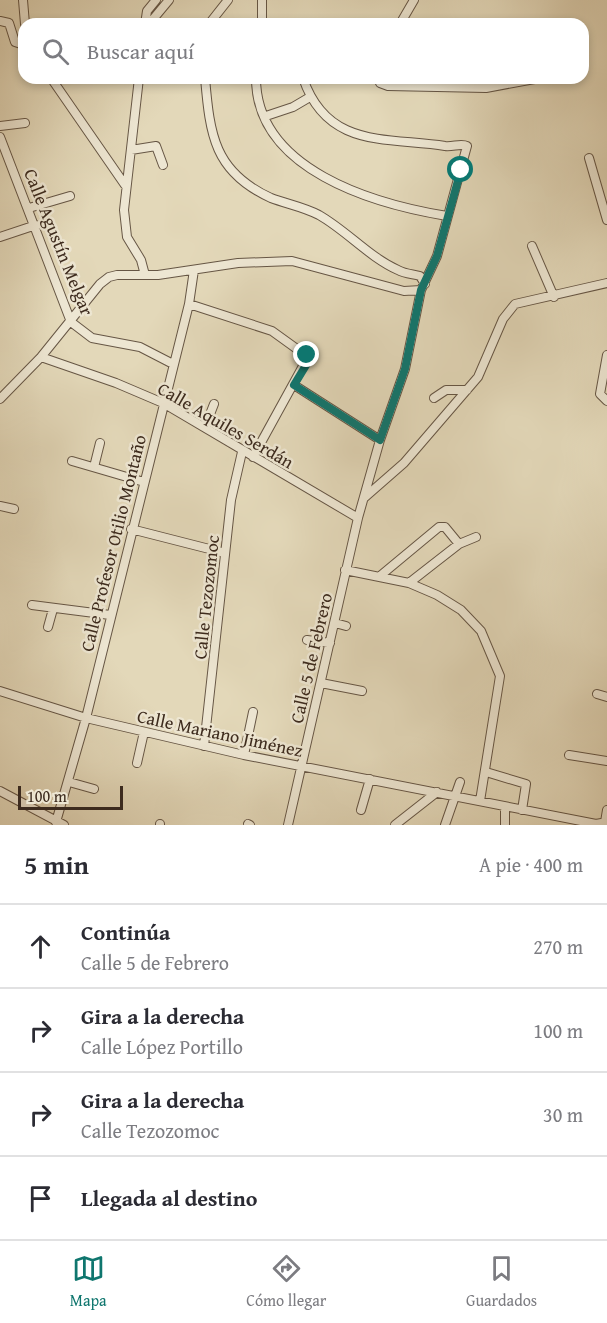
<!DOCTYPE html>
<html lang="es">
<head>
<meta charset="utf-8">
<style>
  body { margin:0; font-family:"Gentium Book Plus",serif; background:#f2f2f3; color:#2b2b33 }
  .scale { position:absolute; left:18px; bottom:15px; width:105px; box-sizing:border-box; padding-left:6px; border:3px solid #3d2b1e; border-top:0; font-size:16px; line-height:21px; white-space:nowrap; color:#3d2b1e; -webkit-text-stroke:4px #ede6d2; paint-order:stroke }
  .stop { position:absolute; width:18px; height:18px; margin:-14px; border:4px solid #0f766e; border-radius:50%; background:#fff }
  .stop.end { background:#0f766e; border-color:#fff; box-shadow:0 2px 6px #0008 }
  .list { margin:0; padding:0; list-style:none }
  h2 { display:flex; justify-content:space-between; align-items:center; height:78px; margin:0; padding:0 24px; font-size:26px }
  h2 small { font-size:20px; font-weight:400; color:#7c7c81 }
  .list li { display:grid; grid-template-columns:39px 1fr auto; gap:18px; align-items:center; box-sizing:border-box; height:84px; padding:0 24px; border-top:2px solid #e1e1e2 }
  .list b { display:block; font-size:22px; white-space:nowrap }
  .list p { margin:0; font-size:20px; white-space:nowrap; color:#7c7c81 }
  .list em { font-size:20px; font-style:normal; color:#7c7c81 }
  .icon { flex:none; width:33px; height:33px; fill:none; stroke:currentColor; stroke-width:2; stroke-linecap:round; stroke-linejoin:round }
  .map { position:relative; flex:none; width:607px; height:825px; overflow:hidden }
  .search { position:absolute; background:#fff; box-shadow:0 3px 9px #0003; left:18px; right:18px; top:18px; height:66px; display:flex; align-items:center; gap:15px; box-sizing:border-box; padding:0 21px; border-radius:18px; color:#7c7c81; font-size:22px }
  .sheet { height:414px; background:#fff }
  nav { display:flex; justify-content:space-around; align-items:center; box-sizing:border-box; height:84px; border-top:2px solid #e1e1e2; background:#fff; font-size:16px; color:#7c7c81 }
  nav a { display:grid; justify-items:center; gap:3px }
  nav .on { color:#0f766e }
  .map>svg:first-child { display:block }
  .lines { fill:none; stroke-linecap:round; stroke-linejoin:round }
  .street-casing { stroke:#665645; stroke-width:10 }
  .street { stroke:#ede6d2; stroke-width:8 }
  .route { stroke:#0f766e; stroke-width:8 }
  .labels { text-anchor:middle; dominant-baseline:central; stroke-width:5; stroke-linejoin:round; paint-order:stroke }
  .street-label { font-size:18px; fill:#3d2b1e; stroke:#ede6d2 }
</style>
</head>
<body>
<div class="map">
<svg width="607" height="825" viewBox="0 0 607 825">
  <rect width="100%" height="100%" fill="#e3d8b9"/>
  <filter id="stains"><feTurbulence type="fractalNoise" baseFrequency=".00333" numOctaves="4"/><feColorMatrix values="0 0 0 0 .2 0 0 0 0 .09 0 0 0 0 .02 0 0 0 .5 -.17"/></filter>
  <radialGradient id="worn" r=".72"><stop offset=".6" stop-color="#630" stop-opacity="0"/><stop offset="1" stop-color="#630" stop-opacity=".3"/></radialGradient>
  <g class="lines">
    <defs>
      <path id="street" d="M23 0 25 24
        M262 0V24
        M0 21 9 23 15 42 24 45
        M145 24 147 11 156 0
        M149 24 169 0
        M209 24 228 0
        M400 24 414 0
        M51 78 125 185
        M139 78 124 210 127 237 141 260 145 275
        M205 78C210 135 214 172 271 198 287 204 304 207 319 215 347 231 369 257 398 270 405 274 413 274 420 276L425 284
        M256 78C256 170 374 204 447 216
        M378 78 380 83 388 86 486 88 540 78
        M266 116 293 107 310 97
        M0 126 25 123
        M0 137 71 322 92 338 140 347 173 364
        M131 150 156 146 163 165
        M589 158 607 220
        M29 208 70 196
        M0 237 36 225
        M532 246 554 297
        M189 304 272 331 308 357 253 457
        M607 355 600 394 607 401
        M41 357 116 383 163 403 358 518
        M294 385 380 440
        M434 398 446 390H467
        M0 399 41 357 100 284 109 277 117 275H158L238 263 292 261 404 291 421 290
        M205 427 214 404
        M72 461 144 482
        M94 467 100 443
        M364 498 404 463 478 377 503 319 515 304 607 283
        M0 506 14 509
        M131 529 225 553
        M345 570 409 583 437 595 461 610 481 631 500 676 480 801
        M380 576 439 527H445L459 544
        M409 583 459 544 476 537
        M32 605 110 615
        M335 623 346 626
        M48 627 53 609
        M307 640 330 643
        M321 683 362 691
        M0 691 86 718 244 755 596 824 607 822
        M597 694 607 697
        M204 746 231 500 242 452
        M244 755 253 712
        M569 755 607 761
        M137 763 144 732
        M486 772 526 784 522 810
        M69 782 94 789
        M0 791 64 825
        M505 807V825
        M361 810 370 779
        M56 822 86 718 189 304 194 270
        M605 822 607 810
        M248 824 250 825
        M160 825V824
        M288 825 358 518 380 440 405 369 421 290 437 256 467 146C461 143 453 147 445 146 387 137 327 149 303 78
        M395 825 437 792
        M445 825 460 782"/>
    </defs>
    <use href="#street" class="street-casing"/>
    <use href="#street" class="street"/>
  </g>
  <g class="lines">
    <path class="route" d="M307 355 308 362 294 385 380 440 405 369 421 290 437 256 461 170"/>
  </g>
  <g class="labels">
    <g class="street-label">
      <text transform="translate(59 242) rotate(68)">Calle Agustín Melgar</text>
      <text transform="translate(226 425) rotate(30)">Calle Aquiles Serdán</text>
      <text transform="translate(113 543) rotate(-76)">Calle Profesor Otilio Montaño</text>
      <text transform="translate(206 597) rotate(-84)">Calle Tezozomoc</text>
      <text transform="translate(311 658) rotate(-77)">Calle 5 de Febrero</text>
      <text transform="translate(220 733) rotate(12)">Calle Mariano Jiménez</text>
    </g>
  </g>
  <rect width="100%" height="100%" filter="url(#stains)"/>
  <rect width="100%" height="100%" fill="url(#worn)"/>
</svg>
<div class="scale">100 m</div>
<div class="stop" style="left:461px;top:170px"></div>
<div class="stop end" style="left:307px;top:355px"></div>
<div class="search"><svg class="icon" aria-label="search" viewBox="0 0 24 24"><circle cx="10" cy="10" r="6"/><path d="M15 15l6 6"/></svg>Buscar aquí</div>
</div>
<section class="sheet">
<h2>5 min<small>A pie · 400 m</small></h2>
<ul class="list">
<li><svg class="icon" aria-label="ahead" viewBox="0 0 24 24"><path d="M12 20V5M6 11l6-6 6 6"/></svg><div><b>Continúa</b><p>Calle 5 de Febrero</p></div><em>270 m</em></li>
<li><svg class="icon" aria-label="right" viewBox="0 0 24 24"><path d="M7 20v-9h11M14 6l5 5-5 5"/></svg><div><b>Gira a la derecha</b><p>Calle López Portillo</p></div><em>100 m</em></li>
<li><svg class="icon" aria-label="right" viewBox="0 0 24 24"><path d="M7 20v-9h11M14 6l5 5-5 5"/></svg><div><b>Gira a la derecha</b><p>Calle Tezozomoc</p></div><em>30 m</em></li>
<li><svg class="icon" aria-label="arrive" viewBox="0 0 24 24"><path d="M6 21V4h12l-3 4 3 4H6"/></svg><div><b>Llegada al destino</b></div></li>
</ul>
</section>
<nav>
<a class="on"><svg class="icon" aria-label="map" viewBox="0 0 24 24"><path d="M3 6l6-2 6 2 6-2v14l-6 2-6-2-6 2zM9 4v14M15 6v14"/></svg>Mapa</a>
<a><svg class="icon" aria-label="directions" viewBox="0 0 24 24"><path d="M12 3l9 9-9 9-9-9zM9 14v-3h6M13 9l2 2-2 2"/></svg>Cómo llegar</a>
<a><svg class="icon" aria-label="saved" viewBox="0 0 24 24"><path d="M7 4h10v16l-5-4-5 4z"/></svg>Guardados</a>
</nav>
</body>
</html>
